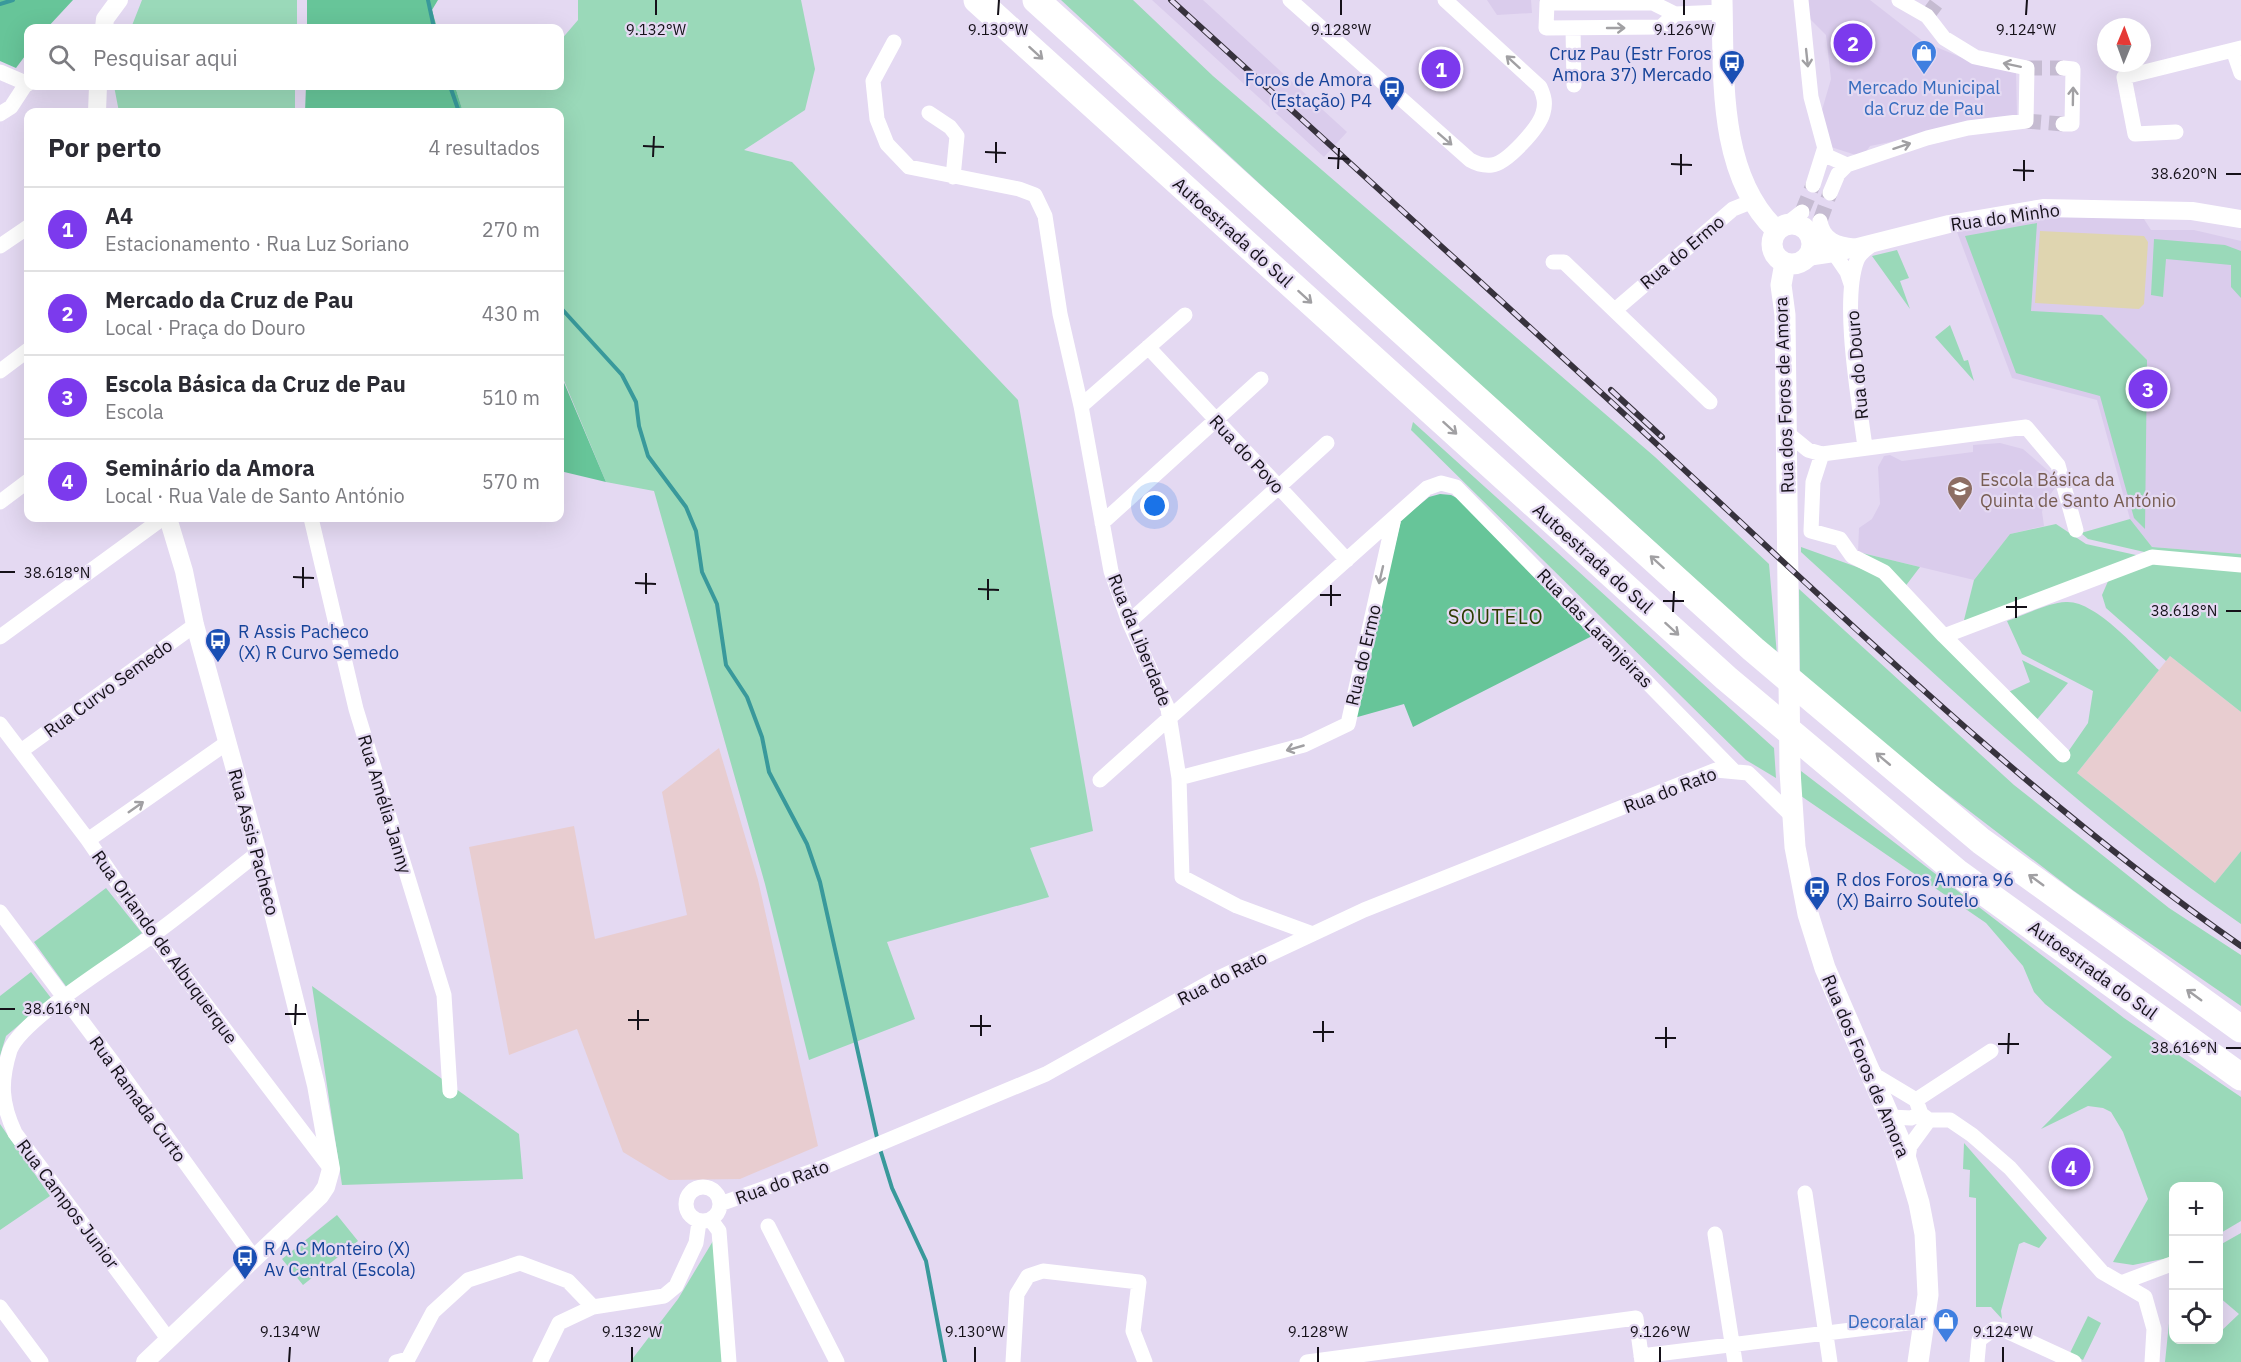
<!DOCTYPE html>
<html lang="pt">
<head>
<meta charset="utf-8">
<style>
  body { margin:0; font-family:"IBM Plex Sans",sans-serif; background:#f2f2f3; color:#2b2b33 }
  .controls { position:absolute; right:18px; bottom:18px; display:grid; overflow:hidden; border-radius:12px; box-shadow:0 6px 24px #0002 }
  .controls button { width:54px; height:54px; display:grid; place-items:center; padding:0; border:0; border-bottom:2px solid #e1e1e2; background:#fff; color:#2b2b33; font:30px sans-serif }
  .compass { position:absolute; left:2097px; top:18px; width:54px; height:54px; border-radius:50%; background:#fff; box-shadow:0 6px 24px #0002; rotate:1deg }
  .you { position:absolute; left:1155px; top:506px; width:21px; height:21px; margin:-15px; border:4px solid #fff; border-radius:50%; background:#1a73e8; box-shadow:0 0 0 9px #1a73e833 }
  .badge { display:grid; place-items:center; width:39px; height:39px; border-radius:50%; background:#7c3aed; color:#fff; font-size:20px; font-weight:700 }
  .pin { position:absolute; translate:-50% -50%; border:3px solid #fff; box-shadow:0 2px 6px #0006 }
  .list { margin:0; padding:0; list-style:none }
  h2 { display:flex; justify-content:space-between; align-items:center; height:78px; margin:0; padding:0 24px; font-size:26px }
  h2 small { font-size:20px; font-weight:400; color:#7c7c81 }
  .list li { display:grid; grid-template-columns:39px 1fr auto; gap:18px; align-items:center; box-sizing:border-box; height:84px; padding:0 24px; border-top:2px solid #e1e1e2 }
  .list b { display:block; font-size:22px; white-space:nowrap }
  .list p { margin:0; font-size:20px; white-space:nowrap; color:#7c7c81 }
  .list em { font-size:20px; font-style:normal; color:#7c7c81 }
  .icon { flex:none; width:33px; height:33px; fill:none; stroke:currentColor; stroke-width:2; stroke-linecap:round; stroke-linejoin:round }
  .map { position:relative; flex:none; width:2241px; height:1362px; overflow:hidden }
  .search { position:absolute; background:#fff; box-shadow:0 6px 24px #0002; left:24px; top:24px; width:540px; height:66px; display:flex; align-items:center; gap:15px; box-sizing:border-box; padding:0 21px; border-radius:12px; color:#7c7c81; font-size:22px }
  .panel { position:absolute; background:#fff; box-shadow:0 6px 24px #0002; left:24px; top:108px; width:540px; height:414px; border-radius:12px }
  .map>svg:first-child { display:block }
  .built { fill:#daccec }
  .industrial { fill:#e8cdd0 }
  .green { fill:#9ad9b9 }
  .forest { fill:#67c599 }
  .sand { fill:#dfd5b0 }
  .lines { fill:none; stroke-linecap:round; stroke-linejoin:round }
  .stream { stroke:#39999b; stroke-width:4 }
  .minor-tunnel { stroke:#c5bbd1; stroke-width:15; stroke-dasharray:15 8; stroke-linecap:butt }
  .minor { stroke:#fff; stroke-width:15 }
  .tertiary { stroke:#fff; stroke-width:18 }
  .secondary { stroke:#fff; stroke-width:21 }
  .motorway { stroke:#fff; stroke-width:27 }
  .rail-casing { stroke:#37323d; stroke-width:6 }
  .rail { stroke:#e4d9f2; stroke-width:4; stroke-dasharray:11; stroke-linecap:butt }
  .oneway { stroke:#a1a0a3 }
  .ticks { fill:none; stroke:#151119; stroke-width:2 }
  .labels { text-anchor:middle; dominant-baseline:central; stroke-width:4.5; stroke-linejoin:round; paint-order:stroke }
  .transit-label { font-size:18px; fill:#164399; stroke:#e4d9f2; text-anchor:start }
  .shop-label { font-size:18px; fill:#366cbe; stroke:#e4d9f2 }
  .street-label { font-size:18px; fill:#151119; stroke:#e4d9f2 }
  .education-label { font-size:18px; fill:#785e54; stroke:#e4d9f2; text-anchor:start }
  .neighbourhood-label { font-size:20px; letter-spacing:1.5px; fill:#2c3b00; stroke:#e4d9f2 }
  .ticks-label { font-size:15px; text-anchor:middle; fill:#151119; stroke:#e4d9f2; stroke-width:4.5; stroke-linejoin:round; paint-order:stroke }
</style>
</head>
<body>
<div class="map">
<svg width="2241" height="1362" viewBox="0 0 2241 1362">
  <rect width="100%" height="100%" fill="#e4d9f2"/>
  <path class="built" d="M1152 0H1203L1347 132 1324 157Z
    M1487 0H1531L1532 13 1497 15Z
    M1807 0H1870L1924 42 1982 66 2016 72 2017 117 1870 146 1862 157 1831 147 1820 117 1831 79 1826 35 1808 17Z
    M2051 216 2144 219 2151 230H2194L2241 241V554L2152 547 2130 519 2097 400 2012 378 1957 232 2013 220Z
    M2000 443 2023 449 2054 476 2055 488 2044 503 2042 512 2044 526 2010 534 1974 580 1858 552 1859 528 1872 519 1880 504 1878 467 1884 456 1890 455 1902 461 1973 452V445Z"/>
  <path class="industrial" d="M2170 656 2241 712V851L2215 883 2077 773Z
    M719 748 758 880 818 1146 740 1179 669 1180 623 1152 577 1029 509 1055 469 847 574 826 595 939 687 915 662 792Z"/>
  <path class="green" d="M142 0H297V28H131Z
    M578 0H801L815 69 805 110 744 150 792 162 1018 400 1093 831 1030 848 1049 897 887 942 915 1019 809 1060 765 884 654 491 606 482 560 371V112H463L455 86H560V41L578 20Z
    M1061 0H1133L1213 76 1655 457 1769 564 1777 655 1609 500 1423 335Z
    M114 86H295V112H119Z
    M2037 223 2031 311 2102 315 2147 360 2145 529 2134 518 2100 396 2016 373 1965 236Z
    M2154 239 2225 245 2241 251V298L2231 287V265L2166 259 2163 297 2151 295Z
    M1897 250 1909 278 1900 281 1910 309 1872 256Z
    M1950 325 1964 361 1968 360 1974 381 1935 337Z
    M1413 422 1774 748 1776 778 1746 760 1411 430Z
    M2130 519 2152 547 2241 554V562L2153 554 2088 539 2081 533Z
    M2056 524 2086 544 2145 557 1973 622 1964 620 1974 580 2010 534Z
    M1801 547 1882 576 2063 759 2088 723 2093 691 2022 654 2007 621C2025 615 2047 603 2066 602 2095 600 2138 650 2159 670L2077 773 2215 883 2241 851V924C2082 815 1943 681 1801 552Z
    M1858 552 1920 567 1904 588Z
    M2153 561 2241 571V712L2170 656 2166 661 2106 608 2102 595 2109 579Z
    M1799 589 2014 785 2169 908 2241 955V1006L2074 891 1912 767 1800 676Z
    M2022 660 2068 683 2034 723 2004 694 2030 682Z
    M1801 771 2124 1018 2241 1097V1221L2219 1234 2218 1186H2174L2173 1257 2133 1265 2113 1262 2148 1199 2123 1132 2111 1112 2103 1108 2088 1106 2041 1129 2112 1057 2045 1004 2034 992 2023 966 1986 923 1801 796Z
    M106 888 142 933 68 989 34 942Z
    M31 972 51 998 6 1036 0 1056V996Z
    M312 986 519 1134 523 1179 342 1185Z
    M0 1124 50 1196 0 1230Z
    M1964 1143 2047 1238 2039 1248 2024 1242 2019 1244 2001 1311 2002 1319 1991 1307H1976V1198L1969 1197 1970 1170 1963 1169Z
    M337 1215 358 1241 303 1285 282 1259Z
    M719 1231 729 1362H630L678 1299Z
    M2241 1233V1362H2165L2171 1304 2173 1305 2174 1340H2218L2219 1333 2239 1314 2219 1297 2218 1246Z
    M2088 1316 2101 1323 2083 1360 2070 1353Z"/>
  <path class="forest" d="M0 0H73L47 28H28V52L16 68 0 61Z
    M307 0H438L432 10 437 28H307Z
    M306 86H455L463 112H305Z
    M560 371V373L606 482 560 471Z
    M1440 494 1451 495 1461 500 1594 635 1413 727 1404 704 1354 718 1401 520 1429 497Z"/>
  <path class="sand" d="M2040 231 2144 236 2148 242 2144 304 2139 309 2035 303Z"/>
  <g class="lines">
    <path class="stream" d="M428 0 434 28
      M0 4 13 0
      M450 86 459 112
      M560 307 622 375 636 402 639 426 648 456 686 507 696 531 702 572 717 604 726 665 747 697 762 737 769 772 807 844 820 882 878 1142
      M880 1149 892 1188 926 1261 945 1362"/>
    <path class="minor-tunnel" d="M1927 16 1939 0
      M2027 68H2063
      M2026 121 2063 124
      M1802 212 1813 185
      M1820 221 1830 193"/>
    <path class="minor" d="M1290 0 1470 160C1477 164 1483 166 1492 165 1507 163 1539 128 1543 113 1546 103 1544 96 1540 87L1445 0
      M1801 0 1811 97 1827 156 1847 165 1927 138 1968 128 2026 121 2027 68 1975 57 1944 38 1927 16 1899 0
      M1675 14 1661 27 1546 28 1547 3H1653L1675 14 1722 12
      M1573 28 1574 85
      M894 42 873 81 877 119 887 144 909 167 1019 189 1035 195 1045 216 1060 314 1081 406 1111 571 1129 622 1168 709 1179 778 1182 877 1237 906 1313 934
      M2233 50 2241 73
      M0 72 28 84
      M929 113 950 127 957 136 953 177
      M0 114 11 107 26 84
      M2063 124H2072L2073 69 2063 68
      M2176 132 2135 134 2124 77 2241 48
      M1813 185 1824 150
      M1830 193 1838 174 1847 165
      M1820 221C1823 240 1838 245 1854 246
      M1788 223 1802 212
      M1811 239 1836 244
      M0 246 28 227
      M1834 253 1847 272 1851 284
      M1553 262H1564L1710 402
      M1615 310 1733 209 1753 201
      M1148 347 1347 560
      M0 371 28 350
      M1081 406 1185 315
      M1786 432 1808 450 1822 454 2026 427 2058 465 2076 530
      M1865 447C1859 401 1841 301 1857 260 1860 253 1867 248 1873 244
      M1822 454 1813 482 1811 531 1840 539 1852 556 1884 572 1944 636 2063 755
      M0 502 28 481
      M311 518 356 709 444 995 450 1091
      M1102 523 1261 379
      M1129 622 1327 443
      M1944 636 2152 557 2241 565
      M0 637 163 518
      M0 724 88 840 153 935 331 1169
      M21 751 195 625
      M1179 778 1304 745 1348 724 1394 518
      M1100 780 1427 488 1441 483 1456 487 1733 770
      M88 840 228 742
      M0 912 123 1076 254 1258
      M1991 1051 1916 1100 1921 1114 1929 1120H1950L1972 1135 2010 1168 2102 1272 2145 1297 2154 1329 2152 1362
      M1872 1070 1876 1076 1916 1100
      M1886 1110 1891 1117 1911 1118 1921 1114
      M1907 1163 1910 1146 1929 1120
      M686 1204a17 17 0 1 1 34 0a17 17 0 1 1-34 0Z
      M1805 1193 1830 1362
      M720 1204 824 1167 1046 1074 1212 981 1364 910 1716 770 1748 773 1793 817
      M711 1220 719 1231 729 1362
      M768 1226 837 1362
      M1715 1234 1735 1362
      M2121 1283 2174 1263
      M0 1307 41 1362
      M169 1340 15 1133C1 1103 0 1082 10 1050 23 1018 122 958 153 935 189 909 223 880 258 853
      M1641 1356 1924 1321
      M396 1362 408 1359 433 1312 468 1280 520 1263 568 1281 593 1307
      M540 1362 559 1323 593 1307 664 1296 676 1286 696 1243 699 1222
      M1013 1362 1017 1294 1028 1276 1043 1271 1139 1282 1133 1331 1145 1362
      M1307 1362 1636 1318 1642 1362
      M1977 1362 1979 1340 1994 1329 2004 1330 2074 1362"/>
    <path class="tertiary" d="M104 28 105 19 119 0
      M97 112 98 86
      M1807 257 1834 253 1949 224 2043 208 2192 211 2241 219
      M145 1362 320 1196 326 1187 331 1169 316 1085 258 853 195 625 184 571 168 518"/>
    <path class="secondary" d="M1722 0C1724 75 1717 174 1776 230
      M1772 244a20 20 0 1 1 40 0a20 20 0 1 1-40 0Z
      M1785 263 1781 285 1785 315 1790 771 1795 847 1808 914 1825 968 1902 1146 1919 1203 1925 1234 1928 1295 1918 1362"/>
    <path class="motorway" d="M977 0 1726 678 1958 873 2241 1077
      M1036 0 1753 649 1981 841 2241 1029"/>
    <defs>
      <path id="rail" d="M1171 0C1344 158 1518 315 1690 475 1866 639 2043 808 2241 946
        M1611 390 1662 437"/>
    </defs>
    <use href="#rail" class="rail-casing"/>
    <use href="#rail" class="rail"/>
  </g>
  <defs><path id="oneway-shaft" d="M-6 0H5M1.5-3L5.5 0L1.5 3" fill="none" stroke-width="1.6" stroke-linecap="round" stroke-linejoin="round" transform="scale(1.5)"/></defs>
  <g class="oneway">
    <use href="#oneway-shaft" transform="translate(1616 28)"/>
    <use href="#oneway-shaft" transform="translate(1036 53) rotate(42)"/>
    <use href="#oneway-shaft" transform="translate(1807 58) rotate(84)"/>
    <use href="#oneway-shaft" transform="translate(1513 62) rotate(-138)"/>
    <use href="#oneway-shaft" transform="translate(2012 65) rotate(-168)"/>
    <use href="#oneway-shaft" transform="translate(2073 96) rotate(-89)"/>
    <use href="#oneway-shaft" transform="translate(1445 139) rotate(41)"/>
    <use href="#oneway-shaft" transform="translate(1902 146) rotate(-18)"/>
    <use href="#oneway-shaft" transform="translate(1305 297) rotate(42)"/>
    <use href="#oneway-shaft" transform="translate(1450 428) rotate(42)"/>
    <use href="#oneway-shaft" transform="translate(1657 562) rotate(-138)"/>
    <use href="#oneway-shaft" transform="translate(1381 575) rotate(103)"/>
    <use href="#oneway-shaft" transform="translate(1672 629) rotate(42)"/>
    <use href="#oneway-shaft" transform="translate(1295 748) rotate(164)"/>
    <use href="#oneway-shaft" transform="translate(1883 759) rotate(-140)"/>
    <use href="#oneway-shaft" transform="translate(136 807) rotate(-35)"/>
    <use href="#oneway-shaft" transform="translate(2036 880) rotate(-144)"/>
    <use href="#oneway-shaft" transform="translate(2194 995) rotate(-144)"/>
  </g>
  <path class="ticks" d="M656 15V0M998 15 999 0M1341 15V0M1684 15V0M2026 15 2027 0M643 146 664 147M985 152 1006 153M653 157 654 136M1328 158 1349 159M996 163V142M1671 164 1692 165M1338 169 1339 148M2013 170 2034 171M2226 174H2241M1681 175V154M2024 181V160M0 572H15M293 577 314 578M635 583 656 584M303 588V567M978 589 999 590M646 594V573M1320 595H1341M988 600V579M1663 601H1684M1331 606V585M2006 607H2027M2226 611H2241M1673 612 1674 591M2016 618V597M0 1009H15M285 1014H306M628 1020H649M295 1025 296 1004M970 1026H991M638 1030V1010M1313 1032H1334M981 1036V1015M1655 1038H1676M1323 1042V1021M1998 1044H2019M1666 1048V1027M2226 1048H2241M2008 1054 2009 1033M289 1362 290 1347M632 1362V1347M975 1362V1347M1318 1362V1347M1660 1362V1347M2003 1362V1347"/>
  <defs>
    <symbol id="shop-pin" viewBox="-11 -11 22 30"><path d="M0 17L-7.5 6A9.5 9.5 0 1 1 7.5 6Z" fill="#3f7fe0" stroke="#e4d9f2"/><path d="M-5-2.5h2.3a2.7 3.5 0 0 1 5.4 0H5L5.5 6h-11ZM-1.5-2.5h3a1.5 2.3 0 0 0-3 0Z" fill="#fff"/></symbol>
    <symbol id="bus-pin" viewBox="-11 -11 22 30"><path d="M0 17L-7.5 6A9.5 9.5 0 1 1 7.5 6Z" fill="#1a4fb4" stroke="#e4d9f2"/><path d="M-5-6H5V4H4V6H2V4H-2V6H-4V4H-5ZM-3.5-4V0h7V-4ZM-3.5 1.2v1.5H-2V1.2ZM2 1.2v1.5H3.5V1.2Z" fill="#fff"/></symbol>
    <symbol id="school-pin" viewBox="-11 -11 22 30"><path d="M0 17L-7.5 6A9.5 9.5 0 1 1 7.5 6Z" fill="#8d6e63" stroke="#e4d9f2"/><path d="M0-5L7-2L0 1L-7-2ZM-4 1L0 2.5L4 1V4Q0 6-4 4Z" fill="#fff"/></symbol>
  </defs>
  <g fill-rule="evenodd">
    <use href="#shop-pin" x="1909" y="38" width="30" height="40"/>
    <use href="#bus-pin" x="1717" y="48" width="30" height="40"/>
    <use href="#bus-pin" x="1377" y="74" width="30" height="40"/>
    <use href="#school-pin" x="1945" y="474" width="30" height="40"/>
    <use href="#bus-pin" x="203" y="626" width="30" height="40"/>
    <use href="#bus-pin" x="1802" y="874" width="30" height="40"/>
    <use href="#bus-pin" x="230" y="1243" width="30" height="40"/>
    <use href="#shop-pin" x="1931" y="1306" width="30" height="40"/>
  </g>
  <g class="labels">
    <g class="transit-label">
      <text x="1712" y="53" text-anchor="end">Cruz Pau (Estr Foros<tspan x="1712" dy="21">Amora 37) Mercado</tspan></text>
      <text x="1372" y="79" text-anchor="end">Foros de Amora<tspan x="1372" dy="21">(Estação) P4</tspan></text>
      <text x="238" y="631">R Assis Pacheco<tspan x="238" dy="21">(X) R Curvo Semedo</tspan></text>
      <text x="1836" y="879">R dos Foros Amora 96<tspan x="1836" dy="21">(X) Bairro Soutelo</tspan></text>
      <text x="264" y="1248">R A C Monteiro (X)<tspan x="264" dy="21">Av Central (Escola)</tspan></text>
    </g>
    <g class="shop-label">
      <text x="1924" y="87">Mercado Municipal<tspan x="1924" dy="21">da Cruz de Pau</tspan></text>
      <text x="1926" y="1321" text-anchor="end">Decoralar</text>
    </g>
    <g class="street-label">
      <text transform="translate(2005 217) rotate(-8)">Rua do Minho</text>
      <text transform="translate(1233 232) rotate(42)">Autoestrada do Sul</text>
      <text transform="translate(1682 252) rotate(-40)">Rua do Ermo</text>
      <text transform="translate(1857 365) rotate(-95)">Rua do Douro</text>
      <text transform="translate(1784 395) rotate(-92)">Rua dos Foros de Amora</text>
      <text transform="translate(1247 454) rotate(47)">Rua do Povo</text>
      <text transform="translate(1593 558) rotate(42)">Autoestrada do Sul</text>
      <text transform="translate(1595 628) rotate(46)">Rua das Laranjeiras</text>
      <text transform="translate(1140 640) rotate(68)">Rua da Liberdade</text>
      <text transform="translate(1363 655) rotate(-77)">Rua do Ermo</text>
      <text transform="translate(108 688) rotate(-36)">Rua Curvo Semedo</text>
      <text transform="translate(1670 790) rotate(-21)">Rua do Rato</text>
      <text transform="translate(385 804) rotate(73)">Rua Amélia Janny</text>
      <text transform="translate(254 842) rotate(75)">Rua Assis Pacheco</text>
      <text transform="translate(165 947) rotate(54)">Rua Orlando de Albuquerque</text>
      <text transform="translate(2093 970) rotate(36)">Autoestrada do Sul</text>
      <text transform="translate(1222 978) rotate(-27)">Rua do Rato</text>
      <text transform="translate(1866 1066) rotate(67)">Rua dos Foros de Amora</text>
      <text transform="translate(138 1099) rotate(54)">Rua Ramada Curto</text>
      <text transform="translate(782 1182) rotate(-20)">Rua do Rato</text>
      <text transform="translate(68 1204) rotate(53)">Rua Campos Junior</text>
    </g>
    <g class="education-label">
      <text x="1980" y="479">Escola Básica da<tspan x="1980" dy="21">Quinta de Santo António</tspan></text>
    </g>
    <g class="neighbourhood-label">
      <text x="1496" y="616">SOUTELO</text>
    </g>
  </g>
  <g class="ticks-label">
    <text x="656" y="35">9.132°W</text>
    <text x="998" y="35">9.130°W</text>
    <text x="1341" y="35">9.128°W</text>
    <text x="1684" y="35">9.126°W</text>
    <text x="2026" y="35">9.124°W</text>
    <text x="2184" y="179">38.620°N</text>
    <text x="57" y="578">38.618°N</text>
    <text x="2184" y="616">38.618°N</text>
    <text x="57" y="1014">38.616°N</text>
    <text x="2184" y="1053">38.616°N</text>
    <text x="290" y="1337">9.134°W</text>
    <text x="632" y="1337">9.132°W</text>
    <text x="975" y="1337">9.130°W</text>
    <text x="1318" y="1337">9.128°W</text>
    <text x="1660" y="1337">9.126°W</text>
    <text x="2003" y="1337">9.124°W</text>
  </g>
</svg>
<div class="controls">
<button>+</button>
<button>−</button>
<button><svg class="icon" aria-label="locate" viewBox="0 0 24 24"><circle cx="12" cy="12" r="6"/><path d="M12 2v4M12 18v4M2 12h4M18 12h4"/></svg></button>
</div>
<svg class="compass" viewBox="-18 -18 36 36"><path d="M0-13l5 13h-10z" fill="#e53935"/><path d="M0 13l5-13h-10z" fill="#7c7c81"/></svg>
<div class="you"></div>
<div class="pin badge" style="left:1441px;top:69px">1</div>
<div class="pin badge" style="left:1853px;top:43px">2</div>
<div class="pin badge" style="left:2148px;top:389px">3</div>
<div class="pin badge" style="left:2071px;top:1167px">4</div>
<div class="search"><svg class="icon" aria-label="search" viewBox="0 0 24 24"><circle cx="10" cy="10" r="6"/><path d="M15 15l6 6"/></svg>Pesquisar aqui</div>
<section class="panel">
<h2>Por perto<small>4 resultados</small></h2>
<ul class="list">
<li><span class="badge">1</span><div><b>A4</b><p>Estacionamento · Rua Luz Soriano</p></div><em>270 m</em></li>
<li><span class="badge">2</span><div><b>Mercado da Cruz de Pau</b><p>Local · Praça do Douro</p></div><em>430 m</em></li>
<li><span class="badge">3</span><div><b>Escola Básica da Cruz de Pau</b><p>Escola</p></div><em>510 m</em></li>
<li><span class="badge">4</span><div><b>Seminário da Amora</b><p>Local · Rua Vale de Santo António</p></div><em>570 m</em></li>
</ul>
</section>
</div>
</body>
</html>
